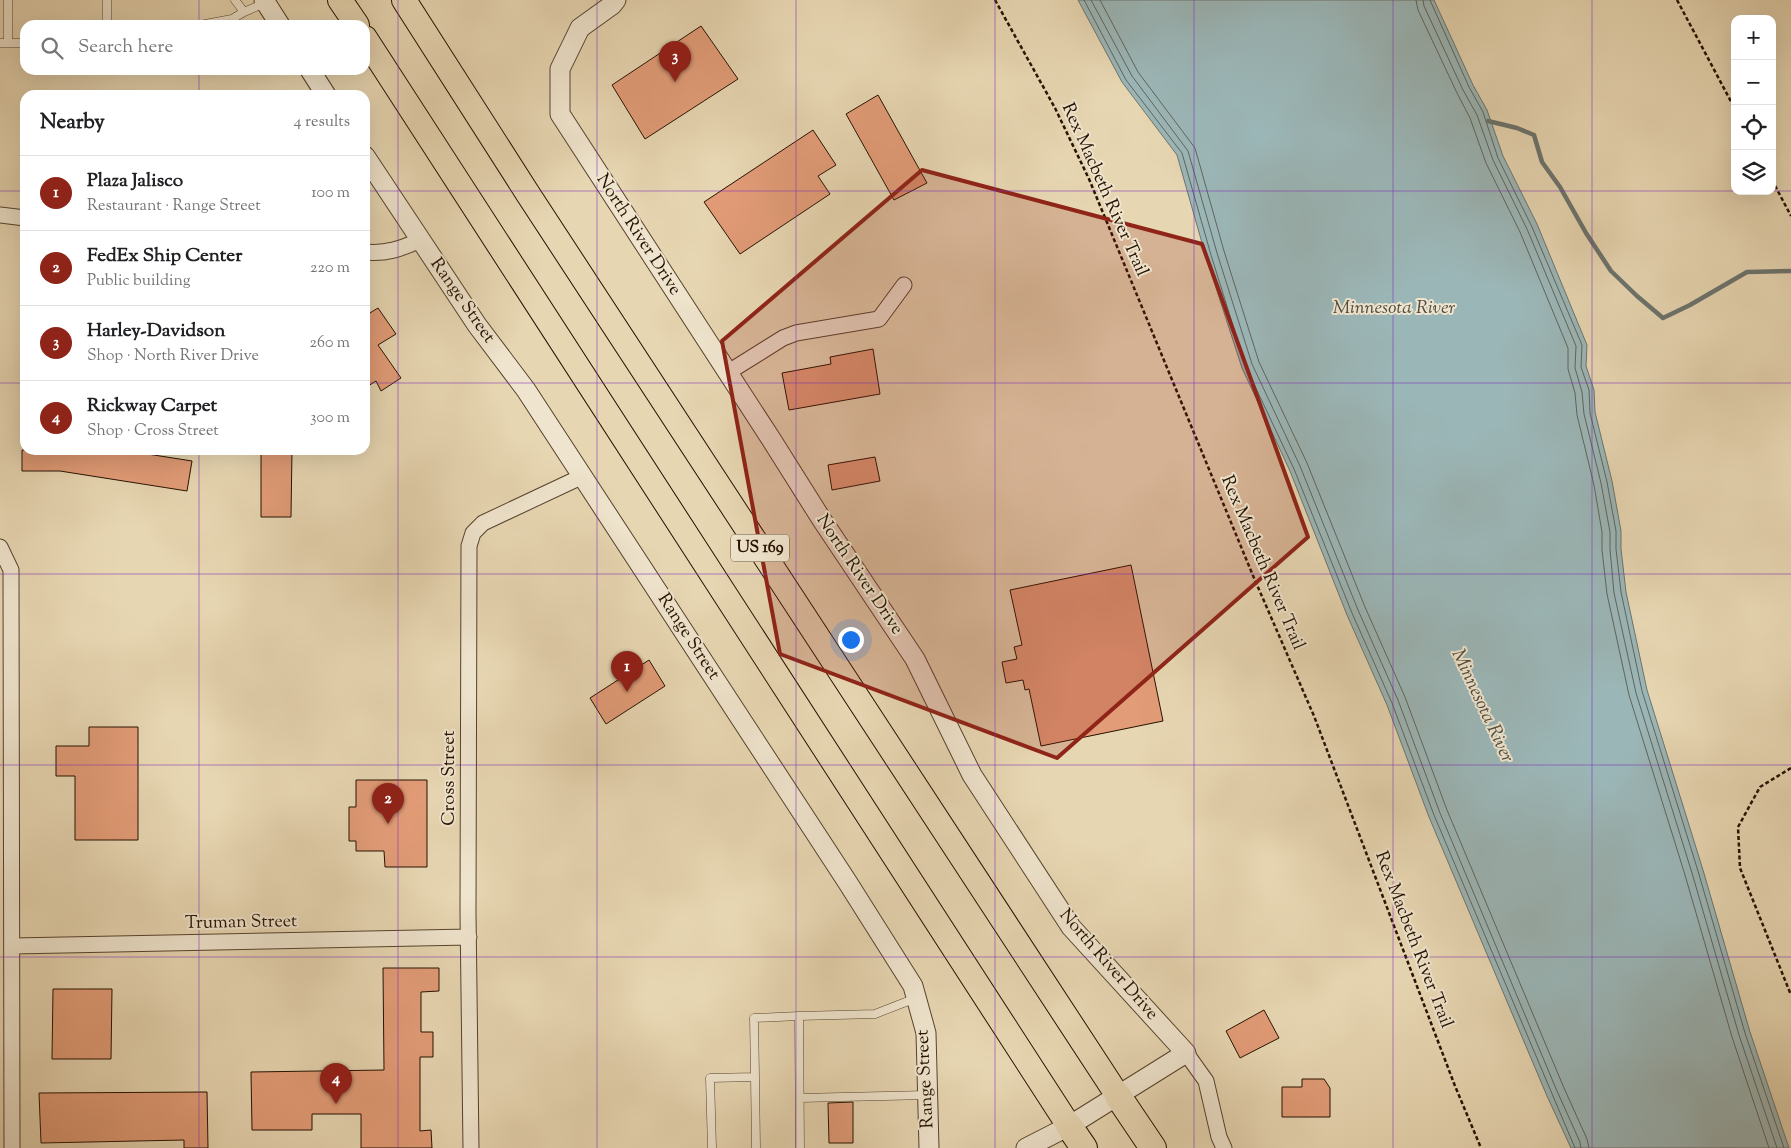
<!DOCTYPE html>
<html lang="en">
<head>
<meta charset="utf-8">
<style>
  body { margin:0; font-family:"Sorts Mill Goudy",serif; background:#f2f2f2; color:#202124 }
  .controls { position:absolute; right:15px; top:15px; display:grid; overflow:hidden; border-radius:10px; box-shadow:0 5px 20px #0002 }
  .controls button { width:45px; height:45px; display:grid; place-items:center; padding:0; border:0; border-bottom:1px solid #e0e0e0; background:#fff; color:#202124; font:25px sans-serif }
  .you { position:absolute; left:850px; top:639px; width:18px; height:18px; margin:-12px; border:4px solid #fff; border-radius:50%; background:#1a73e8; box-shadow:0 0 0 8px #1a73e833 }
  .badge { display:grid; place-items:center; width:32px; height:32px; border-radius:50%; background:#8f2418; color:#fff; font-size:16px; font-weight:700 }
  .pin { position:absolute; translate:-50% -41px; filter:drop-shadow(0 1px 2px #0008) }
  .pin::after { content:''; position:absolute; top:26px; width:18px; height:15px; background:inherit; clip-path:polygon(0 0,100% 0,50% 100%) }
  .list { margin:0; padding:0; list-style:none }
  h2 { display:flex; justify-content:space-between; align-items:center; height:65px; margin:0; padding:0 20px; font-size:21px }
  h2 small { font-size:16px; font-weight:400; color:#757577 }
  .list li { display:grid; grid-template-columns:32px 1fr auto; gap:15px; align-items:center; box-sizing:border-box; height:75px; padding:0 20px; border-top:1px solid #e0e0e0 }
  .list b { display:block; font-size:19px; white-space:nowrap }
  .list p { margin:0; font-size:16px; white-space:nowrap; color:#757577 }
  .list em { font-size:16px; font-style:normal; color:#757577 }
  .icon { flex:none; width:28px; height:28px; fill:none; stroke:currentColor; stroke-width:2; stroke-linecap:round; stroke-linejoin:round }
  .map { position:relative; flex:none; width:1791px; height:1148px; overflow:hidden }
  .search { position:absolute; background:#fff; box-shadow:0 5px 20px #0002; left:20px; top:20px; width:350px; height:55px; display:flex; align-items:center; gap:12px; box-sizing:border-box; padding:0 18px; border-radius:15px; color:#757577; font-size:19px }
  .panel { position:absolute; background:#fff; box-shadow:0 5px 20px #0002; left:20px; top:90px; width:350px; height:365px; border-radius:15px }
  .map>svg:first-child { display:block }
  .water { fill:#9bb6b7; stroke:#6c746e }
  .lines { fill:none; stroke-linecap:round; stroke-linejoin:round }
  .shore { stroke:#60645c; stroke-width:1 }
  .stream { stroke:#6c746e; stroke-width:4.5 }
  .building { fill:#e29c77; stroke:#251100 }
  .service-casing { stroke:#56422c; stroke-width:9 }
  .minor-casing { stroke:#56422c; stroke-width:17 }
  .tertiary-casing { stroke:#56422c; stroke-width:21 }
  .trunk-casing { stroke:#251100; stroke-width:26 }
  .motorway-casing { stroke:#251100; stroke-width:28 }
  .path { stroke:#251100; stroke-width:2.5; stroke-dasharray:4 2.5; stroke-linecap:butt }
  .service { stroke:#efe4cd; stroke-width:8 }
  .minor { stroke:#efe4cd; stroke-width:15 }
  .tertiary { stroke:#efe4cd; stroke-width:19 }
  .trunk { stroke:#e7d6b2; stroke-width:24 }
  .motorway { stroke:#e7d6b2; stroke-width:26 }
  .marked { fill:#8f2418; fill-opacity:0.2; stroke:#8f2418; stroke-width:4; stroke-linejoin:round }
  .grid { fill:none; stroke:#7b2cbf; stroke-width:1; stroke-opacity:0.55 }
  .labels { text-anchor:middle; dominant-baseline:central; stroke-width:4; stroke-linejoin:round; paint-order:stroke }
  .shield { fill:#efe4cd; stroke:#62503e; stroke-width:1 }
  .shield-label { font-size:16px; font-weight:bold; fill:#251100 }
  .street-label { font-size:18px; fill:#251100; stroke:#efe4cd }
  .water-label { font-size:19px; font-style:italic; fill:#4e4b40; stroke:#efe4cd }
</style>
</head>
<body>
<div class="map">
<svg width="1791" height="1148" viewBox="0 0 1791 1148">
  <rect width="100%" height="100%" fill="#e7d6b2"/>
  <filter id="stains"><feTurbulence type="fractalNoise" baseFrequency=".004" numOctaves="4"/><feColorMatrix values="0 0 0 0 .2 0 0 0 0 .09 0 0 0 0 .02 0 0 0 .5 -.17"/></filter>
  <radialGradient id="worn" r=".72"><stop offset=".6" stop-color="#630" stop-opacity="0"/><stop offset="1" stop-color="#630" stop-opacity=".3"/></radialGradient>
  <path class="water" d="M1078 0H1434L1473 85 1487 110 1503 156 1537 224 1587 345 1586 366 1594 390 1595 412 1612 481 1621 531V549L1626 592 1647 690 1703 870 1750 1032 1789 1148H1571L1547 1096 1429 817 1387 705 1347 615 1290 471 1242 368 1206 257 1177 155 1122 82Z"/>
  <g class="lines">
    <path class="shore" d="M1084 0 1126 80 1182 153 1211 255 1246 367 1294 469 1352 613 1392 703 1434 815 1575 1148
      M1091 0 1132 76 1188 151 1217 253 1252 364 1300 466 1358 610 1398 700 1440 813 1557 1091 1580 1142 1581 1148
      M1100 0 1138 72 1195 148 1224 251 1259 362 1307 463 1365 607 1405 697 1447 810 1564 1088 1587 1139 1589 1148
      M1416 0 1418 10 1457 93 1470 118 1486 163 1520 232 1568 348V369L1575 393 1577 415 1594 485 1602 532V550L1607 594 1629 695 1685 875 1732 1037 1769 1148
      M1423 0 1424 6 1463 90 1477 115 1493 160 1527 229 1576 346 1575 368 1582 392 1584 414 1601 483 1610 532V549L1614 593 1636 693 1692 873 1739 1035 1777 1148
      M1430 0 1469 87 1483 112 1498 158 1532 227 1582 345 1581 367 1589 390 1590 413 1607 482 1616 531V549L1621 592 1642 691 1698 871 1745 1033 1784 1148"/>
    <path class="stream" d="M1488 121 1517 128 1534 135 1542 162 1560 187 1586 233 1611 271 1637 296 1663 318 1690 305 1747 272 1791 271"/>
  </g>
  <path class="building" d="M701 26 738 79 645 139 612 85Z
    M878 95 927 183 894 200 846 114Z
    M813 130 836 165 818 176 830 194 740 254 704 202Z
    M378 308 396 334 378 345 401 378 381 391 376 381 365 388V316Z
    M873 349 880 394 789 410 782 373 831 364 830 357Z
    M22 450H122L192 461 187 491 60 471H22Z
    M261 450H292L291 517H261Z
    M875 457 880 481 832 490 828 465Z
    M1131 565 1163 721 1041 746 1029 689 1025 690 1023 680 1006 683 1002 662 1017 659 1014 647 1022 645 1010 590Z
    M649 660 665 686 606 724 590 698Z
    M89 727H138V840H75V776H56V746H89Z
    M356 780H427V867H385L384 851H356V841H349V807H356Z
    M383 968H439V991L421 992V1032H433V1057H420V1131L431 1130 432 1148H361V1114H312V1130H252L251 1072 384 1070Z
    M53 989H112L111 1059H52Z
    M1264 1010 1279 1038 1240 1058 1226 1031Z
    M1302 1079H1324L1330 1088V1117H1282V1087H1302Z
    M207 1092 208 1148H184V1140L41 1143 39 1093Z
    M853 1102V1143H829L828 1103Z"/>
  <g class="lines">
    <defs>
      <path id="service" d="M8 0V43
        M244 12 265 3
        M107 25V0
        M200 25 232 19 244 12 235 0
        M0 43H25
        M755 1077 754 1018 799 1016
        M800 1098 927 1095
        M712 1148 710 1078 755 1077 756 1148
        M800 1148 799 1016 875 1014 916 998"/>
      <path id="minor" d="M0 215 25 218
        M365 252C386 254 401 249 420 240
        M727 373 783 338 796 333 879 319 904 285
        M0 547 11 570 12 1148
        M13 946 469 937
        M1186 1053 1206 1081 1219 1137 1224 1148
        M471 1148 468 913 469 546 473 533 483 523 583 476"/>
      <path id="tertiary" d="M264 0 280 25
        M616 0 612 5 580 28 560 69V114L771 439 822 520 915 659 972 775 1071 927 1186 1053 1069 1126 1026 1148
        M310 70 326 95
        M365 156 477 325 526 390 848 883 913 986 926 1033 929 1148"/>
      <path id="trunk" d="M340 0 357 25
        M404 0 528 194 1118 1096
        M365 38 1069 1126"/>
      <path id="motorway" d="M1118 1096 1153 1148
        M1069 1126 1084 1148"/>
    </defs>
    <use href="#service" class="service-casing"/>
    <use href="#minor" class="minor-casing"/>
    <use href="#tertiary" class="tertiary-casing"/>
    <use href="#trunk" class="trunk-casing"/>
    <use href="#motorway" class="motorway-casing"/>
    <path class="path" d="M995 0 1055 108 1089 179 1254 578 1314 716 1455 1086 1481 1148
      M1677 0 1735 109
      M1772 180 1791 216
      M1791 768 1760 787 1738 827 1740 868 1791 995"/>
    <use href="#service" class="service"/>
    <use href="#minor" class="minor"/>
    <use href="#tertiary" class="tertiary"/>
    <use href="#trunk" class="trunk"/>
    <use href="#motorway" class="motorway"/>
  </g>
  <path class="marked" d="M922 170 1202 244 1308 537 1057 758 780 654 722 341Z"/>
  <path class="grid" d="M199 0V25M398 0V1148M597 0V1148M796 0V1148M995 0V1148M1194 0V1148M1393 0V1148M1592 0V1148M199 70V95M0 191H25M365 191H1791M0 383H25M365 383H1791M199 450V1148M0 574H1791M0 765H1791M0 957H1791"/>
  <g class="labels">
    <rect class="shield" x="731" y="534.5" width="58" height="27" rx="4"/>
    <g class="shield-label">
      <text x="760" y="548">US 169</text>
    </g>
    <g class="street-label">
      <text transform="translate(1104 190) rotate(66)">Rex Macbeth River Trail</text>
      <text transform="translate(638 235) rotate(57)">North River Drive</text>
      <text transform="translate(462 301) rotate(55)">Range Street</text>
      <text transform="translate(1262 563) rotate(67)">Rex Macbeth River Trail</text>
      <text transform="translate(859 575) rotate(56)">North River Drive</text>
      <text transform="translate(688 637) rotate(57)">Range Street</text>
      <text transform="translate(450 778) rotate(-90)">Cross Street</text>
      <text transform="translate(241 923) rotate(-1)">Truman Street</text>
      <text transform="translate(1413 940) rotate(69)">Rex Macbeth River Trail</text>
      <text transform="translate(1108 965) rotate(49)">North River Drive</text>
      <text transform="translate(926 1079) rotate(-93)">Range Street</text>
    </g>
    <g class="water-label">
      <text x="1394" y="308">Minnesota River</text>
      <text transform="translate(1482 706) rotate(65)">Minnesota River</text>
    </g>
  </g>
  <rect width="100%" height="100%" filter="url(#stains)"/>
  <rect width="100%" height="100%" fill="url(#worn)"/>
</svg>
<div class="controls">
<button>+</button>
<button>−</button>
<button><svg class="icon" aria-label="locate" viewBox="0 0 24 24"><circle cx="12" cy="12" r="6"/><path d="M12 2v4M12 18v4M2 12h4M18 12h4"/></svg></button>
<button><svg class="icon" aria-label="layers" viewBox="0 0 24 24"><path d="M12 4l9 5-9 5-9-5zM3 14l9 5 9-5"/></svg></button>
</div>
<div class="you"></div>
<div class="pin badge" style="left:627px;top:692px">1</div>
<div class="pin badge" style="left:388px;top:824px">2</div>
<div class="pin badge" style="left:675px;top:82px">3</div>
<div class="pin badge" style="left:336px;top:1104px">4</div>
<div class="search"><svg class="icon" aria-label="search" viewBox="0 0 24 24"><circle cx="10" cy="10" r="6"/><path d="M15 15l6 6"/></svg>Search here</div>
<section class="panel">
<h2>Nearby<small>4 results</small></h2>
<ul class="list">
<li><span class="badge">1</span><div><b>Plaza Jalisco</b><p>Restaurant · Range Street</p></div><em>100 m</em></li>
<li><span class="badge">2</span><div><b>FedEx Ship Center</b><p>Public building</p></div><em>220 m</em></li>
<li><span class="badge">3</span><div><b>Harley-Davidson</b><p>Shop · North River Drive</p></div><em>260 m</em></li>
<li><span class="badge">4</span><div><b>Rickway Carpet</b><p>Shop · Cross Street</p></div><em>300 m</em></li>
</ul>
</section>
</div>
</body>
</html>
